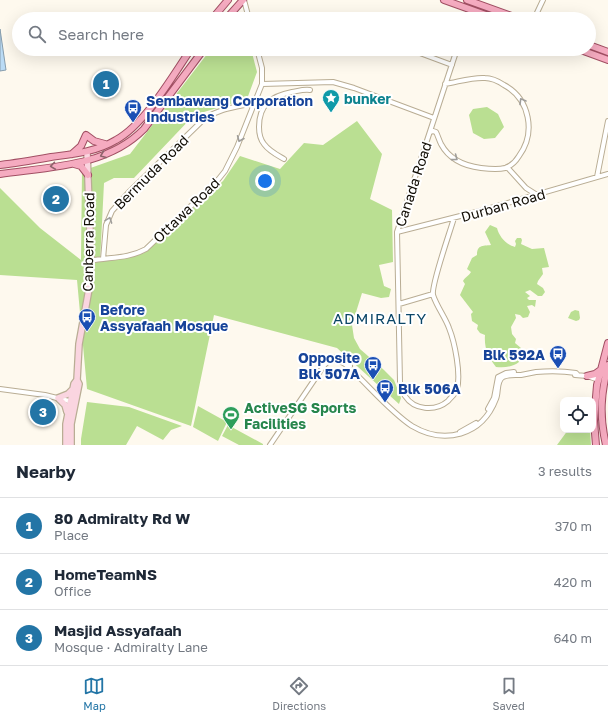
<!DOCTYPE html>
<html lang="en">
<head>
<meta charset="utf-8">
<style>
  body { margin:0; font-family:"Golos Text",sans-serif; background:#f6f6f7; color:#1f2937 }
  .controls { position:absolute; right:12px; bottom:12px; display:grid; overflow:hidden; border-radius:8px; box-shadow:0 4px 16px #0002 }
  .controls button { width:36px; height:36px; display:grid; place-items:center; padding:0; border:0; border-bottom:1px solid #e0e1e3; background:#fff; color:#1f2937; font:20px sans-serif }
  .you { position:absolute; left:265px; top:181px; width:14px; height:14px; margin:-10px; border:3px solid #fff; border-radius:50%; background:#1a73e8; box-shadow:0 0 0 6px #1a73e833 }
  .badge { display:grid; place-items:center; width:26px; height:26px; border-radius:50%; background:#2375a6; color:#fff; font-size:13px; font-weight:700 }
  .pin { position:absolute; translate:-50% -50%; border:2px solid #fff; box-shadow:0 1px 4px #0006 }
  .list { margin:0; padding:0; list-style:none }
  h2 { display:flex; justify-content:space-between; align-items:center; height:52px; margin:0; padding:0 16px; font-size:17px }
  h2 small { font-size:13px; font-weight:400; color:#747a83 }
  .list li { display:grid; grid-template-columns:26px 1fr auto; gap:12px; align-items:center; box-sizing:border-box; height:56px; padding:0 16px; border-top:1px solid #e0e1e3 }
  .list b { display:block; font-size:15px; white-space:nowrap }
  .list p { margin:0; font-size:13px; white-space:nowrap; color:#747a83 }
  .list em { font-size:13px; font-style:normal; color:#747a83 }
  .icon { flex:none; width:22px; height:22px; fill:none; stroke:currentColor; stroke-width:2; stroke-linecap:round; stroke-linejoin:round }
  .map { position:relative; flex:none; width:608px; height:445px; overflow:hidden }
  .search { position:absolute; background:#fff; box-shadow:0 4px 16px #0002; left:12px; right:12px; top:12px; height:44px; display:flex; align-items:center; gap:10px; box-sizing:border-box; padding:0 14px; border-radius:22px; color:#747a83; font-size:15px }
  .sheet { height:220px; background:#fff }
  nav { display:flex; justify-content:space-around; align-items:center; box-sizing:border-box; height:56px; border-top:1px solid #e0e1e3; background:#fff; font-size:11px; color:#747a83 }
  nav a { display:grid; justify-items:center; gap:2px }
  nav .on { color:#2375a6 }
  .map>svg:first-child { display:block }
  .green { fill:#badf92 }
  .water { fill:#badbf5; stroke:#879dad }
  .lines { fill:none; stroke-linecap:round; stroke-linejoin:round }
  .minor-casing { stroke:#b9ad94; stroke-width:6 }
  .secondary-casing { stroke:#b9ad94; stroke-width:8 }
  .primary-casing { stroke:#a14f63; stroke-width:8 }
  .minor { stroke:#fff; stroke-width:4 }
  .secondary { stroke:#fad5e0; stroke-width:5.5 }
  .primary { stroke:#f5abc0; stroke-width:6 }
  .oneway { stroke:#9f9e9b }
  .oneway2 { stroke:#8e636b }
  .labels { text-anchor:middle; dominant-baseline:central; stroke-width:4; stroke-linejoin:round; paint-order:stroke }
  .culture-label { font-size:14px; font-weight:bold; fill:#0d838f; stroke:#fff; text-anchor:start }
  .transit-label { font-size:14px; font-weight:bold; fill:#164399; stroke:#fff; text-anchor:start }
  .street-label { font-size:14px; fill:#100c04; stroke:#fff }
  .leisure-label { font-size:14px; font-weight:bold; fill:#27864d; stroke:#fff; text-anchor:start }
  .neighbourhood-label { font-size:15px; letter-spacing:1px; fill:#0b4667; stroke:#fff }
</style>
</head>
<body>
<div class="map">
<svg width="608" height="445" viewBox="0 0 608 445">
  <rect width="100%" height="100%" fill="#fef9ee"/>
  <path class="green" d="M211 49H251L257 72 247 99 194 115 134 178H114L104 183 100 262 144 253 223 181 240 156 280 169 304 143 323 145 357 121 382 154 370 199 392 210 393 262 379 265 384 286 391 289 389 297 381 298 362 293 352 325 354 338 360 349 384 370 394 380 401 398 399 404 337 348 214 315 191 426 87 389 77 280 0 275V188L40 228 81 260 82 171 130 154Z
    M487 107 498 114 504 127 495 138 484 139 473 133 469 115 473 109Z
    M490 225 497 228C499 236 506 245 515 247L516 244 515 241 517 238H521L522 240 521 244 532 249 544 248 549 267 542 268 543 274 538 281 537 284 543 288 545 292 542 296H538L530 290 525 292 530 296 527 298 529 300H536L535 307 532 305 527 306 530 312 528 317 523 318 520 315 515 314 516 318 511 327 512 334 516 339 515 343 521 348 518 357 519 362C513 367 504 368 496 367 488 357 484 348 485 335L480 333 477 329 478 325 472 321 471 314 473 312 460 295 465 284 463 281C465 277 469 276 471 272L467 269 472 258 477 255C477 245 482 246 491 245L485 232Z
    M575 310 579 311 580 318 579 320 576 321 568 318 571 312Z
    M87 402 129 407 182 426 171 430 163 440 137 426 126 445H81V439Z
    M198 406 227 422 218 441 193 427Z
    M228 425 263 444V445H239L222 436Z
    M568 430H590L591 445H557Z"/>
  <path class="water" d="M0 29 6 70 0 71Z"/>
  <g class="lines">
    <defs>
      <path id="minor" d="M244 0 249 19
        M469 19 472 10
        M534 19 543 0
        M409 49 452 65
        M262 84 333 82 354 88 434 118
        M430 132 433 131 436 132C438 136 439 140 441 144 449 159 465 166 481 168 489 169 498 170 505 168 511 166 516 161 519 156 536 133 530 99 504 85 498 81 492 78 485 78 472 77 458 82 445 84
        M284 159C277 155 269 151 264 144 260 139 259 133 259 127 259 104 272 96 292 92 298 91 304 89 310 90
        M507 167 526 188 537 195
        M597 177 608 121
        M454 218C450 232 431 285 433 295 437 307 445 317 449 328 455 343 461 374 457 389 456 394 451 397 448 401 435 412 414 410 405 396 402 392 401 387 400 382L397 232 457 49
        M397 232 480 211 608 174
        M103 259 106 225 112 211 128 193 204 119C220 108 236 107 254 103
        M90 261C109 257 128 259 146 249L217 181 225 171 237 147 262 84V68L257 49
        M399 304 433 294
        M324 362C332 353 342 358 350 366
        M575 375 587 376 599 380
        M0 389 45 395 73 402
        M488 409 494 398 498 377 506 373 514 372
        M460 432 476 423
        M270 445 323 367C329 358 337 359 345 364 367 383 388 410 412 426 444 445 482 436 496 399 499 393 496 381 503 377 509 374 516 375 521 375 526 374 531 373 536 372 549 371 563 371 576 373L577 374"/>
      <path id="secondary" d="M58 398 68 394 73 389
        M59 399 65 405 67 412
        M66 445V424L74 384 77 380 79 344 89 289 91 259 87 152
        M71 445V424L79 384 77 380"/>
      <path id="primary" d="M444 0 497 19
        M467 0 520 19
        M212 19 228 0
        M226 19 243 0
        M589 45 608 52
        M578 49 608 60
        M72 154 81 146 86 135 94 141 105 144
        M74 164 81 166 88 175
        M0 165C17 163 34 160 51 157 73 154 96 152 116 140 145 124 172 77 191 49
        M0 174C49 167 107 167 144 129L204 49
        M587 376 595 374 602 369
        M596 445 594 421 597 385 608 343
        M606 445C599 415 601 394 608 365"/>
    </defs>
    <use href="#minor" class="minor-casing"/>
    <use href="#secondary" class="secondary-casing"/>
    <use href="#primary" class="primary-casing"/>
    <use href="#minor" class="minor"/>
    <use href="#secondary" class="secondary"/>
    <use href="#primary" class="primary"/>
  </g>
  <defs><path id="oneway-chevron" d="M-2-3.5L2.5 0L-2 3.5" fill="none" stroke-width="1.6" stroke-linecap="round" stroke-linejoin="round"/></defs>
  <g class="oneway">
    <use href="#oneway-chevron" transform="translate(522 101) rotate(-121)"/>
    <use href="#oneway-chevron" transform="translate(240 139) rotate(113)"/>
    <use href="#oneway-chevron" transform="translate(455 158) rotate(37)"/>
    <use href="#oneway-chevron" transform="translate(109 220) rotate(-70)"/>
  </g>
  <g class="oneway2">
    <use href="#oneway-chevron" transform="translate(103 155) rotate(159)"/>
    <use href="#oneway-chevron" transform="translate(53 166) rotate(172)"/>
  </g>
  <defs>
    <symbol id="sight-pin" viewBox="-11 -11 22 30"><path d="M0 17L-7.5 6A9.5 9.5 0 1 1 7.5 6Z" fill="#0f9aa8" stroke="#fff"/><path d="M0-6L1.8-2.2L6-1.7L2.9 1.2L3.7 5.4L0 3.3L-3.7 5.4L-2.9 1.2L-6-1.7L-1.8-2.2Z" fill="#fff"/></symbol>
    <symbol id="bus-pin" viewBox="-11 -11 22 30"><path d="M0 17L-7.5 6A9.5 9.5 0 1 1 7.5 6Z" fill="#1a4fb4" stroke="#fff"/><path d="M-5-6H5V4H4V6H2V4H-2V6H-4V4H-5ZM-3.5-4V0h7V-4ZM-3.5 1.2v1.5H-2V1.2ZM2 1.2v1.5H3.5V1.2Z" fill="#fff"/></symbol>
    <symbol id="stadium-pin" viewBox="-11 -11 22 30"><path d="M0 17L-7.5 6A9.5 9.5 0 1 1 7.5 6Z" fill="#2e9e5b" stroke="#fff"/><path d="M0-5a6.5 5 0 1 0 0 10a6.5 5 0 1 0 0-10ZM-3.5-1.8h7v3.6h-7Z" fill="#fff"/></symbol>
  </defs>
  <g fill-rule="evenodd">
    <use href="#sight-pin" x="321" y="88" width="20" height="27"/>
    <use href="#bus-pin" x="123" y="98" width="20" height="27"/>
    <use href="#bus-pin" x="77" y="307" width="20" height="27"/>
    <use href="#bus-pin" x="548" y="344" width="20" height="27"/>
    <use href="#bus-pin" x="363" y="355" width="20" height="27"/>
    <use href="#bus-pin" x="375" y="378" width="20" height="27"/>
    <use href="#stadium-pin" x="221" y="405" width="20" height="27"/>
  </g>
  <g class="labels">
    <g class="culture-label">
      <text x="344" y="98">bunker</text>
    </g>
    <g class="transit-label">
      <text x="146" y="100">Sembawang Corporation<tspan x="146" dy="16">Industries</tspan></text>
      <text x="100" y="309">Before<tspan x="100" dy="16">Assyafaah Mosque</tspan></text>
      <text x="545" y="354" text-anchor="end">Blk 592A</text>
      <text x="360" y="357" text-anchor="end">Opposite<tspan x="360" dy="16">Blk 507A</tspan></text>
      <text x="398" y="388">Blk 506A</text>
    </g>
    <g class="street-label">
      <text transform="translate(151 172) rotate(-45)">Bermuda Road</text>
      <text transform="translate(413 184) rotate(-72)">Canada Road</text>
      <text transform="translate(503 205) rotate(-16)">Durban Road</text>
      <text transform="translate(186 210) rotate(-44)">Ottawa Road</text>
      <text transform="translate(88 242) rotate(-89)">Canberra Road</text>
    </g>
    <g class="leisure-label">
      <text x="244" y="407">ActiveSG Sports<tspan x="244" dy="16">Facilities</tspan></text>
    </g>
    <g class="neighbourhood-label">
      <text x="380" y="318">ADMIRALTY</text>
    </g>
  </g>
</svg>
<div class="controls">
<button><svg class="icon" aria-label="locate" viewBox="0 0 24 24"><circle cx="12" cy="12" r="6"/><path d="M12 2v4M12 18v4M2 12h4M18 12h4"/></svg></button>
</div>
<div class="you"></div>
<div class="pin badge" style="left:106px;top:84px">1</div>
<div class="pin badge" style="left:56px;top:199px">2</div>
<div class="pin badge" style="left:43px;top:412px">3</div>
<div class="search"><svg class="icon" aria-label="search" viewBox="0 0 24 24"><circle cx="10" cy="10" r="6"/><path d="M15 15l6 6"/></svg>Search here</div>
</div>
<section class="sheet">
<h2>Nearby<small>3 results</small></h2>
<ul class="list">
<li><span class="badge">1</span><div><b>80 Admiralty Rd W</b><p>Place</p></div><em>370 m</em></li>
<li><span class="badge">2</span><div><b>HomeTeamNS</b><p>Office</p></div><em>420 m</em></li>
<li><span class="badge">3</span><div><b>Masjid Assyafaah</b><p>Mosque · Admiralty Lane</p></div><em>640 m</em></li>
</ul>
</section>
<nav>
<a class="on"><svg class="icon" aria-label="map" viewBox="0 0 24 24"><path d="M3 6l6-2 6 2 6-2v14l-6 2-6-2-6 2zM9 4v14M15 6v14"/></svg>Map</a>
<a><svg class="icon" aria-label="directions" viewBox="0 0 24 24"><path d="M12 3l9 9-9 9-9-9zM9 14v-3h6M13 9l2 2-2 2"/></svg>Directions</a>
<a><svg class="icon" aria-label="saved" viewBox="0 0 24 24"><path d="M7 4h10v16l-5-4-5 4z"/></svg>Saved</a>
</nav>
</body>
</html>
